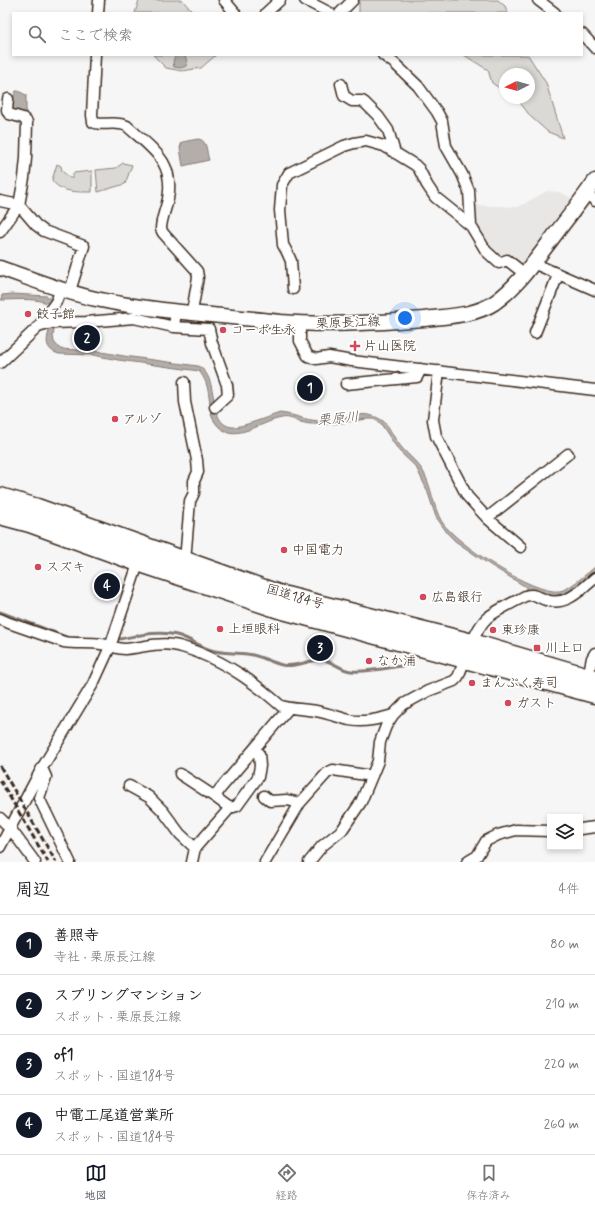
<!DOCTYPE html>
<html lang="ja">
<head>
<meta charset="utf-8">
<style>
  body { margin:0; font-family:Mynerve,"Klee One",sans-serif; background:#f2f2f2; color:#202124 }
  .controls { position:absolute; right:12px; bottom:12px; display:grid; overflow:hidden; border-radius:0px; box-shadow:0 2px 6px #0003 }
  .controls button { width:36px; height:36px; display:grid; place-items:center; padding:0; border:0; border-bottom:1px solid #e0e0e0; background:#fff; color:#202124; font:20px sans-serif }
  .compass { position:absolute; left:499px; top:68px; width:36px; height:36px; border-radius:50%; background:#fff; box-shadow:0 2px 6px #0003; rotate:264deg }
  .you { position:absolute; left:405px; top:318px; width:14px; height:14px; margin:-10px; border:3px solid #fff; border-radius:50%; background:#1a73e8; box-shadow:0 0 0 6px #1a73e833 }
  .badge { display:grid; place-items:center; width:26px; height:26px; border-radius:50%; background:#111827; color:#fff; font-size:13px; font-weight:700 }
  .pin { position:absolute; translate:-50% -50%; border:2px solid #fff; box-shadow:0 1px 4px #0006 }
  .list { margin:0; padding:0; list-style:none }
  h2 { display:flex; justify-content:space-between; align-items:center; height:52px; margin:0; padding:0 16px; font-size:17px }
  h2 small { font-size:13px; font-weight:400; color:#757577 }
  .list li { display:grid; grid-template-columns:26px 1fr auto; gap:12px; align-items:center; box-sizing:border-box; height:60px; padding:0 16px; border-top:1px solid #e0e0e0 }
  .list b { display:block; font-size:15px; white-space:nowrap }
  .list p { margin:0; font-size:13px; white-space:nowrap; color:#757577 }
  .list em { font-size:13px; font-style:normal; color:#757577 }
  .icon { flex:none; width:22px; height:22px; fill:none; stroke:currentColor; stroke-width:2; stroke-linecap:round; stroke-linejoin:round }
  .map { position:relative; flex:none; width:595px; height:862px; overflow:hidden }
  .search { position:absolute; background:#fff; box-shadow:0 2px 6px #0003; left:12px; right:12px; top:12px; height:44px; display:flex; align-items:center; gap:10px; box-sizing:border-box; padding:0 14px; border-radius:0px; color:#757577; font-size:15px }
  .sheet { height:292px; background:#fff }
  nav { display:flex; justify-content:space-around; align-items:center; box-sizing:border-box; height:56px; border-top:1px solid #e0e0e0; background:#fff; font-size:11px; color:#757577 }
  nav a { display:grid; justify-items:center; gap:2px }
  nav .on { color:#111827 }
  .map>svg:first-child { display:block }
  .built { fill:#e9e7e6 }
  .green { fill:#dbd9d6; stroke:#8b827a }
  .water { fill:#b4aeaa; stroke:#847972 }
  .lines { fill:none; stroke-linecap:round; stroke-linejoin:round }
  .stream { stroke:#847972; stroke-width:3 }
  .street-casing { stroke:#3b2a1e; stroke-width:13 }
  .secondary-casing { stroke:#3b2a1e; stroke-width:17 }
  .highway-casing { stroke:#3b2a1e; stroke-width:21 }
  .street { stroke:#fff; stroke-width:10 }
  .secondary { stroke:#fff; stroke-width:14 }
  .highway { stroke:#fff; stroke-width:18 }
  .rail { stroke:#3b2a1e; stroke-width:3; stroke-dasharray:6 3; stroke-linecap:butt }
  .poi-dot { fill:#d1495b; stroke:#fff; stroke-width:1.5 }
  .labels { text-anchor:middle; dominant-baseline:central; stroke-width:3.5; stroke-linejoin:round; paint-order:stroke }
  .poi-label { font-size:13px; fill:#3b2a1e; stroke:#fff; text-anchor:start }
  .street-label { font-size:13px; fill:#3b2a1e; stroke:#fff }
  .water-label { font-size:14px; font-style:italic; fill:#65584f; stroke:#fff }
</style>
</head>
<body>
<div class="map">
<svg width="595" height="862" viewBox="0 0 595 862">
  <rect width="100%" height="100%" fill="#f7f6f6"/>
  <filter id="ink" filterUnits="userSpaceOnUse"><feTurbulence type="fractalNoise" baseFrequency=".025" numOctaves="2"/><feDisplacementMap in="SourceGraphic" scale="8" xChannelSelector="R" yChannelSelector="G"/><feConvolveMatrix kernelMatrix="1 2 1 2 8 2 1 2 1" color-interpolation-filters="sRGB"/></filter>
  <g filter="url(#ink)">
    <path class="built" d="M547 191 559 192 572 198 521 265 500 260 492 255 475 229 474 205 518 207Z"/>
    <path class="green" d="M139 0H183V1L192 11 199 13H135Z
      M359 0H498L505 6 508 13H359Z
      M153 55H216L201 68 182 71 166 68Z
      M464 55H528L546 83 563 138 548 132 531 117 518 100 515 98H529V74H505V92L492 83 488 70Z
      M123 163 132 165 125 184 98 192 96 170 116 168Z
      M57 164 61 166 62 171 70 178H73V173L92 171V192C78 192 60 193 52 180Z"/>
    <path class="water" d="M175 55H185L187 62 186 66 181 68 174 67 173 62Z
      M16 91H18L26 95V114L12 111 11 109 12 101Z
      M198 139C208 140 206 152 209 160L183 166 180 148 182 142Z
      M13 294 47 296 54 301 58 308 53 336 54 342 60 349 96 351 124 356 198 366C221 377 206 424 232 427 240 428 270 416 280 413 293 414 305 420 318 421 324 421 331 421 336 420 346 418 359 413 369 415 374 416 379 418 383 421 389 425 392 435 397 441 404 453 418 461 424 473 432 488 433 507 442 522 457 544 533 595 560 591 570 589 586 574 595 567V573C573 592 559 607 530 589L507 603 476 628 473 626C487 609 507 600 526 589V587L490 565 455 541 448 534 436 517 427 490 416 467 399 451 381 424 374 419H368C350 421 333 426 314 424 311 424 308 424 305 423 297 422 290 416 282 418 262 421 236 443 219 427 209 417 211 409 209 396 208 387 205 378 199 371L118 360 93 355 59 354C35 347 55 325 54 311 51 307 49 303 44 302 33 298 13 300 1 300L2 295Z"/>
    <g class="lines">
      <path class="stream" d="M0 612 40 627 66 637
        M120 639C140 635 161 630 180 636 191 640 200 646 211 650 222 654 235 652 247 654 259 655 270 662 282 665 297 668 307 660 320 660 332 660 340 670 351 671 369 673 390 667 409 665"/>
      <defs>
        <path id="street" d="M224 0 235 13
          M305 0 330 13
          M538 0 555 13
          M98 13 99 0
          M266 13 280 0
          M340 13 353 0
          M582 34 595 48
          M95 55 92 115 93 122C101 127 114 120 127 126 152 149 175 161 168 199 166 209 161 219 161 229L163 233 197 271 198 277 192 312
          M383 55 394 63 418 86 437 112 442 121 446 146 462 174 469 191 471 226 486 251 499 263 507 260 525 274
          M341 84 344 96 352 101H362L365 103 378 116 388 130 395 153
          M587 193 595 201
          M0 201 19 205 36 225 44 231 84 246 70 291
          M0 232 19 205 24 178 26 158 27 122 23 118 9 114 7 110 8 99
          M533 263 595 290
          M293 289 291 261 287 252 283 245 280 210 282 185 289 173 344 146 354 143 366 141 384 146 415 165 419 169 427 185 435 197 471 226
          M300 324V341L308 356 316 359 329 357 352 361 595 390
          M38 327 52 323 86 322 134 318 174 327 176 311
          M174 327 209 329 212 343 227 385 228 395 215 407
          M535 333 558 275
          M0 363 38 327 56 302 61 289
          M439 371 433 420 436 436 467 496 487 518 521 547
          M184 382 185 402 197 460 198 472 194 481V493L190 501 185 561
          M346 384 417 377 421 369
          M487 518 568 454
          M0 619 9 623 64 642C76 644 89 642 101 644 109 645 116 649 125 649 141 648 157 642 173 645 181 646 189 649 197 652 230 665 255 683 281 706 292 709 304 709 316 711 327 713 338 717 349 720 364 723 379 719 393 715
          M588 677 592 658 595 653
          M42 768 46 777 39 798 70 862
          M180 774 215 797 230 808
          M129 786 149 797 163 811 180 834 195 848
          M264 796 270 801 287 800 300 803
          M215 797 220 789 289 708
          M0 818 10 828 35 862
          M580 829 595 827
          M0 847 42 768 93 684 110 647 140 558
          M192 862 195 848 230 808 237 806 258 777 260 766 259 754 254 749
          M265 862 300 803 327 773 333 770 372 776
          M309 862 322 846 342 830 361 802 378 761 380 742 386 726 393 715 404 704 428 691 454 681 458 677C465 661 474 630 487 618 498 609 513 603 525 596 535 593 537 597 546 600 566 607 582 589 595 578
          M467 862 477 856 486 841 498 835 516 830 550 831"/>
        <path id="secondary" d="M0 268C32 279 63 292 96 299 156 312 220 315 281 322 328 326 377 323 424 319 448 316 474 316 494 303 518 286 534 262 551 240 566 220 581 201 595 181"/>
        <path id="highway" d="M0 497 37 508 278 594 472 643 595 679
          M0 515 30 523 138 562 276 608 595 694"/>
      </defs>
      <use href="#street" class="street-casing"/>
      <use href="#secondary" class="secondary-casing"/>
      <use href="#highway" class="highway-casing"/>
      <use href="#street" class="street"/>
      <use href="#secondary" class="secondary"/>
      <use href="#highway" class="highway"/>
      <path class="rail" d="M0 766 56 862
        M0 780 48 862"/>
    </g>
  </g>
  <g class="poi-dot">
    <circle cx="28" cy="314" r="4"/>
    <circle cx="223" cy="330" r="4"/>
    <path d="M353 340h4v4h4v4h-4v4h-4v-4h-4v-4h4z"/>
    <circle cx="115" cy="419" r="4"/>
    <circle cx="284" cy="550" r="4"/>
    <circle cx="38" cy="567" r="4"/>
    <circle cx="423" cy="597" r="4"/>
    <circle cx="220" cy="629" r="4"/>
    <circle cx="493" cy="630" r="4"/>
    <rect x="533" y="644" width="8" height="8" rx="2"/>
    <circle cx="369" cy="661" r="4"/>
    <circle cx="472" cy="683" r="4"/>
    <circle cx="508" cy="703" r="4"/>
  </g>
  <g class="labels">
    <g class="poi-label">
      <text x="36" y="314">餃子館</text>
      <text x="231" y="330">コーポ生永</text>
      <text x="364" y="346">片山医院</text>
      <text x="123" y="419">アルゾ</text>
      <text x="292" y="550">中国電力</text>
      <text x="46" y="567">スズキ</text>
      <text x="431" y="597">広島銀行</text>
      <text x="228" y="629">上垣眼科</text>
      <text x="501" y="630">東珍康</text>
      <text x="545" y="648">川上口</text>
      <text x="377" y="661">なか浦</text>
      <text x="480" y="683">まんぷく寿司</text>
      <text x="516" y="703">ガスト</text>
    </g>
    <g class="street-label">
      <text transform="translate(348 323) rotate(-2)">栗原長江線</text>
      <text transform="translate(295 597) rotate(16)">国道184号</text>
    </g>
    <g class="water-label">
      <text transform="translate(338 419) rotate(-5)">栗原川</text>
    </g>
  </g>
</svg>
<div class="controls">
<button><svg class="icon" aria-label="layers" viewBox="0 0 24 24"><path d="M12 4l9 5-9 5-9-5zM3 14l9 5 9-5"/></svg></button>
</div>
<svg class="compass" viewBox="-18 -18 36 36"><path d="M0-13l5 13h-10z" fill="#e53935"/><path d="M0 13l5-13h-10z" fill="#757577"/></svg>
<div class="you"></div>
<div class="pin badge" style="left:310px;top:388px">1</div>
<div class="pin badge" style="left:87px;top:338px">2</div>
<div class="pin badge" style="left:320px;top:648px">3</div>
<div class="pin badge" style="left:107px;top:586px">4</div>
<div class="search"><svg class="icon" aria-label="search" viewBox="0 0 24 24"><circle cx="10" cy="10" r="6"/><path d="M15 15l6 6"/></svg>ここで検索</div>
</div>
<section class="sheet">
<h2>周辺<small>4件</small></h2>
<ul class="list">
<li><span class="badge">1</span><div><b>善照寺</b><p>寺社 · 栗原長江線</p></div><em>80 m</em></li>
<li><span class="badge">2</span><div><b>スプリングマンション</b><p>スポット · 栗原長江線</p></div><em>210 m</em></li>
<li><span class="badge">3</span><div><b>of1</b><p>スポット · 国道184号</p></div><em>220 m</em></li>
<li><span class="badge">4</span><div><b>中電工尾道営業所</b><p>スポット · 国道184号</p></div><em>260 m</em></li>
</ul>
</section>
<nav>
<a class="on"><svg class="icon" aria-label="map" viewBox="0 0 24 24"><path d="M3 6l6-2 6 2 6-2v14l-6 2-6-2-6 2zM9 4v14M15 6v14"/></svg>地図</a>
<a><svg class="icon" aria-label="directions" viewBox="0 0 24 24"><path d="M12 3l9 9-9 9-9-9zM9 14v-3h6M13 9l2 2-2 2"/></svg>経路</a>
<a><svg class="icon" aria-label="saved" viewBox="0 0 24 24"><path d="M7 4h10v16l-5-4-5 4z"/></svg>保存済み</a>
</nav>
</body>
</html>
